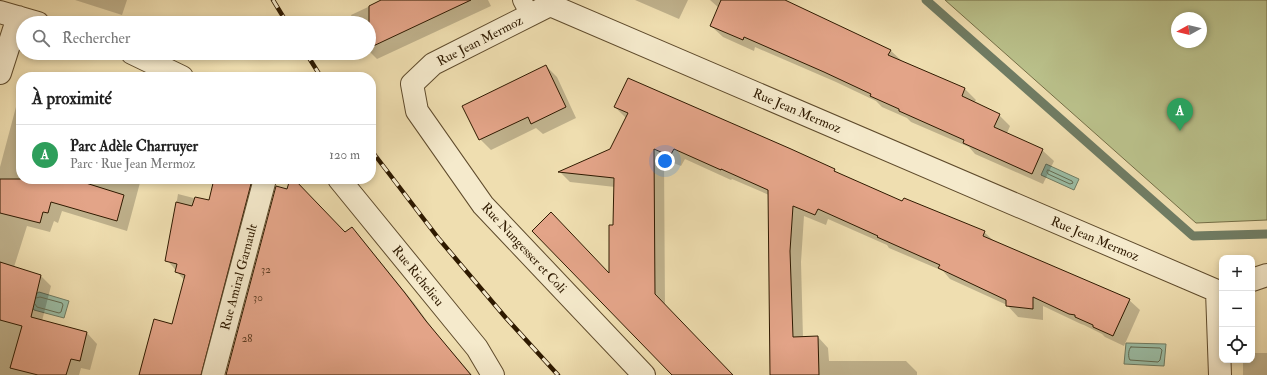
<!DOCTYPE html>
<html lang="fr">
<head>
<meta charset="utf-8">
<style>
  body { margin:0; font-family:"IM FELL Double Pica",serif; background:#f2f2f2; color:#222 }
  .controls { position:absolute; right:12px; bottom:12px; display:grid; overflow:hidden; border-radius:8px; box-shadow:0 2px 6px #0003 }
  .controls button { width:36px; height:36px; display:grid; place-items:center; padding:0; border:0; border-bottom:1px solid #e0e0e0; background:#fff; color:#222; font:20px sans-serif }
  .compass { position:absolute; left:1171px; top:12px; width:36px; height:36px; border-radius:50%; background:#fff; box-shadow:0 2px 6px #0003; rotate:262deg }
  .you { position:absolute; left:665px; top:161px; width:14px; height:14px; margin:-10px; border:3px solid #fff; border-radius:50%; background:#1a73e8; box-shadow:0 0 0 6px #1a73e833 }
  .badge { display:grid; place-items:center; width:26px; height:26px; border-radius:50%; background:#8f2418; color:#fff; font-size:13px; font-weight:700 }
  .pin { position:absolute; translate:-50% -33px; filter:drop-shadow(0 1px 2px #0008) }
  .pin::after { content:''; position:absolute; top:21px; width:14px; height:12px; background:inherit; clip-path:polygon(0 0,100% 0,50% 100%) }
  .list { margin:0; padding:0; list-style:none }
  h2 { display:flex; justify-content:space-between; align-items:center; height:52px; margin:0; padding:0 16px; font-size:17px }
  h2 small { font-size:13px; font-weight:400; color:#767676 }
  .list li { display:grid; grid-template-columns:26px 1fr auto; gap:12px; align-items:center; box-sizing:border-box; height:60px; padding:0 16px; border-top:1px solid #e0e0e0 }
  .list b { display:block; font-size:15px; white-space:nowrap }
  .list p { margin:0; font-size:13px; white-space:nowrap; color:#767676 }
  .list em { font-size:13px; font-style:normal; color:#767676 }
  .icon { flex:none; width:22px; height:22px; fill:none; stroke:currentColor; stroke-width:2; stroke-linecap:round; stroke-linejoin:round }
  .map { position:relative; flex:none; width:1267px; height:375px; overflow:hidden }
  .search { position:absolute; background:#fff; box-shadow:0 2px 6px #0003; left:16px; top:16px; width:360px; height:44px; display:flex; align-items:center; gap:10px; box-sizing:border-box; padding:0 14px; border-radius:22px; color:#767676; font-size:15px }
  .panel { position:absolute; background:#fff; box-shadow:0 2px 6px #0003; left:16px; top:72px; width:360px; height:112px; border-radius:16px }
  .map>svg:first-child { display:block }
  .green { fill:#bac18b; stroke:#746e46; fill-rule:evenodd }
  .water { fill:#9bbda5; stroke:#707c63 }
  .shadow { fill:#0003 }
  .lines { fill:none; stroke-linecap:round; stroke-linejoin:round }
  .shore { stroke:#656c52; stroke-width:1 }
  .stream { stroke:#707c63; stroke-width:9 }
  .building { fill:#e3a488; stroke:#2f1a00 }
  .lane-casing { stroke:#5f4b2c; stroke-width:20 }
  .street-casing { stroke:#5f4b2c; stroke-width:24 }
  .lane { stroke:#f5eacc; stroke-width:18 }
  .street { stroke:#f5eacc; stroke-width:22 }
  .rail-casing { stroke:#2f1a00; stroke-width:4.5 }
  .rail { stroke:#f5eacc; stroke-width:3; stroke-dasharray:9; stroke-linecap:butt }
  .labels { text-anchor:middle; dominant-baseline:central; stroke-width:3; stroke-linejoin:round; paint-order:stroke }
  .number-label { font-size:11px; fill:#5c3c22 }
  .street-label { font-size:13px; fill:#2f1a00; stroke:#f5eacc }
</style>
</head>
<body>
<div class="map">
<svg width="1267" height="375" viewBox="0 0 1267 375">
  <rect width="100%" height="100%" fill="#efdeb0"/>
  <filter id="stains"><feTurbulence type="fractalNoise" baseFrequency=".005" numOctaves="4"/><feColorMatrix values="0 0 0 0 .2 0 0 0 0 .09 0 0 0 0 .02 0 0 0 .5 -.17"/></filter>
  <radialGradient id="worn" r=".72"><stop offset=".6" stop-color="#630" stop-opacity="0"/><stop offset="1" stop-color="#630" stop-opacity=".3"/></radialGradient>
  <path class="green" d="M945 0H1267V220L1196 223ZM1177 18H1201V42H1177Z"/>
  <path class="water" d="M1046 164 1079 179 1074 190 1041 175Z
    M39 292 69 301 64 318 34 310 30 303 32 296Z
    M1126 343 1166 344 1164 366 1124 364Z"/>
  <path class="shadow" d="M75 0H127L122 15Z
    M383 0H488L491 6 377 59 369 51V23H355L351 15Z
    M635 0H688L679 19Z
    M710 0H783L891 51 902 61 965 89 976 100 974 103 999 115 1010 126 1007 133 1042 150 1054 161 1043 184 975 154 969 147 911 122 907 118 882 107 876 101 836 82 755 47 754 51 723 37 711 26 719 8Z
    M546 66 557 77 576 118 543 134 536 128 491 150 480 139Z
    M20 92 21 93V179H141L127 231 62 211 58 223 54 221 50 232 27 226 14 267 41 276 51 286 42 321 87 333 97 344 90 370 81 368 79 375H0V167Z
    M615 107 834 170 838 174 903 203 984 232 994 241 1129 300 1140 310 1124 346 1105 337 1102 334 1084 325 1081 324 1043 306V320L1018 317 1007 305 950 279 943 271 889 248 887 245 828 219 826 225 804 216 801 262 803 338 818 337 828 348 829 361H906L917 372V375H774L769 195 732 179 731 180 685 159 681 166 664 159 665 306 732 375H674L610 275 614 226 615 187 570 182 560 172 611 150 626 118Z
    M216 179H244L251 181 262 191 214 375H140L173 325 185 281 167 260 178 194 209 202Z
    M291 179H293L345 234 352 228 361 238 414 303 435 332 472 375H226Z
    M1252 353H1267V375H1243V360H1252Z"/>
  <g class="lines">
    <path class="shore" d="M1048 170 1072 181 1073 183 1070 184 1048 174 1047 172Z
      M35 304 37 307 59 313 61 312 63 305 62 303 40 297 36 298
      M1131 347 1160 348 1162 350 1160 360 1158 362 1130 360C1128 358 1128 349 1131 347Z"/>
    <path class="stream" d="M926 0 1193 236 1267 234"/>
  </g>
  <path class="building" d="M381 0H471L369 48V6Z
    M721 0H785L891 50 888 55 965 88 962 96 1000 114 994 127 1043 149 1032 174 963 143 964 140 899 111V109L870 96 871 94 824 72 744 37 743 40 710 26Z
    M546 65 566 107 531 124 528 117 479 140 462 106Z
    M628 78 791 149 835 169 834 171 902 201 904 198 985 231 983 236 1130 299 1113 336 1093 327V325L1075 317V315L1069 314 1033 297V309L1006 306V300L938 268 940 265 877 237 878 236 818 209 815 215 793 206 790 251 793 337 818 336 819 375H770L768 190 721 169V170L674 149 670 156 654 149 655 294 733 375H672L532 231 551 212 609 273V225H613L614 178 558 172 610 149 628 113 614 107Z
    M0 179H73L124 195 117 221 51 202 48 213 43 212 40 223 0 213Z
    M214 179 252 180 201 375H139L154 319 172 324 185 275 175 272 177 264 165 261 176 202 192 206 195 197 209 200Z
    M290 179H294L345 232 352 227 405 293 426 321 471 375H226L276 186 287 189Z
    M0 262 41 275 31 317 87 332 80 361 71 359 66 375H38L10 368 22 326 0 320Z"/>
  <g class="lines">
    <defs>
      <path id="lane" d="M522 0 530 15"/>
      <path id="street" d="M0 12 38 23
        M132 53 182 77
        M0 73 18 17
        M339 179 477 348 493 375
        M1252 280 1267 275
        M1217 291 1220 375
        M213 375 265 179
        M644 375 483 205 417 111 412 84 433 64 550 5 1217 291"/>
    </defs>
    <use href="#lane" class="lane-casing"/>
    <use href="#street" class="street-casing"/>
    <use href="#lane" class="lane"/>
    <use href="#street" class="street"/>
    <defs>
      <path id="rail" d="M273 0 287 23
        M306 53 321 77
        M371 150 439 239 506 318 558 375"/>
    </defs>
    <use href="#rail" class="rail-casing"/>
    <use href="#rail" class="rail"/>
  </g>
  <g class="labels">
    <g class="number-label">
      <text x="266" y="269">32</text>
      <text x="258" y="297">30</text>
      <text x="247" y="338">28</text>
    </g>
    <g class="street-label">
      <text transform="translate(480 41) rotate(-27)">Rue Jean Mermoz</text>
      <text transform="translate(797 111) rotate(23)">Rue Jean Mermoz</text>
      <text transform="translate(1095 239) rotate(23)">Rue Jean Mermoz</text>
      <text transform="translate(524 248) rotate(47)">Rue Nungesser et Coli</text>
      <text transform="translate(418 276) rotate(51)">Rue Richelieu</text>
      <text transform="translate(239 277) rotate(-75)">Rue Amiral Garnault</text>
    </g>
  </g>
  <rect width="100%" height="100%" filter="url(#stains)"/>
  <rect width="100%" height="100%" fill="url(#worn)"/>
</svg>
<div class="controls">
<button>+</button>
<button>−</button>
<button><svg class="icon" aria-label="locate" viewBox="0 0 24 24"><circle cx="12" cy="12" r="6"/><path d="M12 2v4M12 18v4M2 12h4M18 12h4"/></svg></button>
</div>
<svg class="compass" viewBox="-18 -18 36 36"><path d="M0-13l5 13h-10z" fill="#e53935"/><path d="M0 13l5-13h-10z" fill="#767676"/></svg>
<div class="you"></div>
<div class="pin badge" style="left:1180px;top:131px;background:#2e9e5b">A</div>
<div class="search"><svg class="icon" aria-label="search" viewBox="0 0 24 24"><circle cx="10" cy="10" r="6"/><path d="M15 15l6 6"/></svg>Rechercher</div>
<section class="panel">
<h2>À proximité<small></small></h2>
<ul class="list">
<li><span class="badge" style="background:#2e9e5b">A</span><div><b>Parc Adèle Charruyer</b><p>Parc · Rue Jean Mermoz</p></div><em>120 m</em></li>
</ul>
</section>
</div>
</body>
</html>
